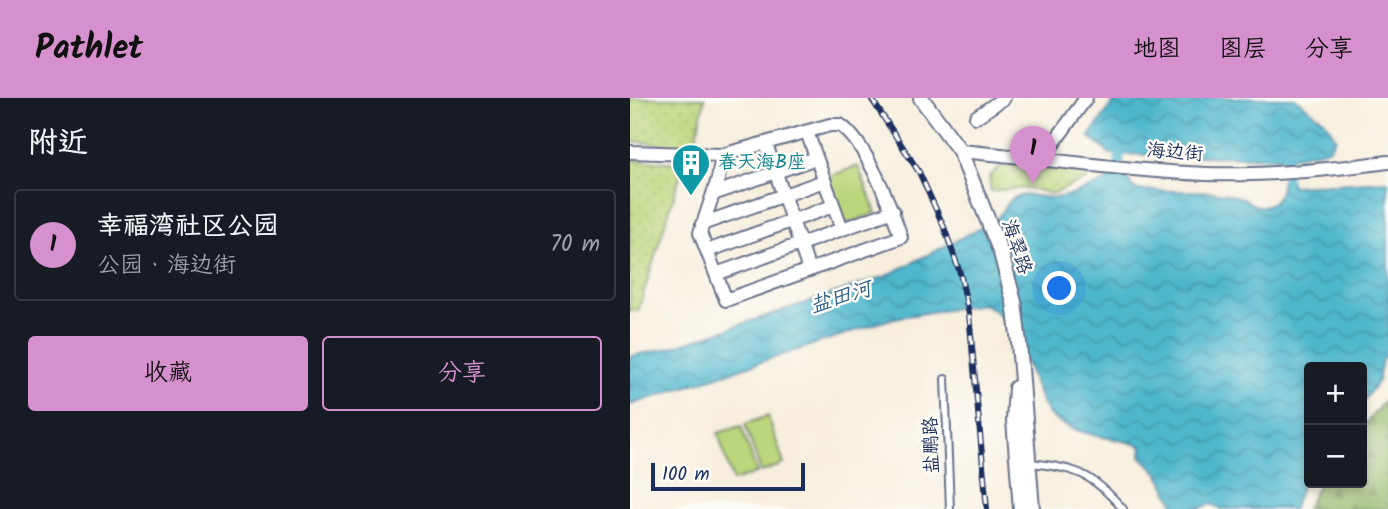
<!DOCTYPE html>
<html lang="zh">
<head>
<meta charset="utf-8">
<style>
  body { margin:0; font-family:Kalam,"LXGW WenKai TC",sans-serif; background:#242831; color:#f1f3f6 }
  .controls { position:absolute; right:21px; bottom:21px; display:grid; overflow:hidden; border-radius:7px; box-shadow:0 4px 10px #0003 }
  .controls button { width:63px; height:63px; display:grid; place-items:center; padding:0; border:0; border-bottom:2px solid #363941; background:#171b24; color:#f1f3f6; font:35px sans-serif }
  .scale { position:absolute; left:21px; bottom:18px; width:154px; box-sizing:border-box; padding-left:7px; border:4px solid #1b2f5e; border-top:0; font-size:19px; line-height:24px; white-space:nowrap; color:#1b2f5e; -webkit-text-stroke:5px #fdfcf7; paint-order:stroke }
  .you { position:absolute; left:430px; top:191px; width:24px; height:24px; margin:-18px; border:5px solid #fff; border-radius:50%; background:#1a73e8; box-shadow:0 0 0 10px #1a73e833 }
  .badge { display:grid; place-items:center; width:46px; height:46px; border-radius:50%; background:#d690ce; color:#111; font-size:23px; font-weight:700 }
  .pin { position:absolute; translate:-50% -58px; filter:drop-shadow(0 2px 4px #0008) }
  .pin::after { content:''; position:absolute; top:37px; width:24px; height:21px; background:inherit; clip-path:polygon(0 0,100% 0,50% 100%) }
  .list { margin:0; padding:0; list-style:none }
  h2 { display:flex; justify-content:space-between; align-items:center; height:91px; margin:0; padding:0 28px; font-size:30px }
  h2 small { font-size:23px; font-weight:400; color:#9ea1a6 }
  .list li { display:grid; grid-template-columns:46px 1fr auto; gap:21px; align-items:center; box-sizing:border-box; height:112px; margin:0 14px 14px; padding:0 14px; border:2px solid #363941; border-radius:7px }
  .list b { display:block; font-size:26px; white-space:nowrap }
  .list p { margin:0; font-size:23px; white-space:nowrap; color:#9ea1a6 }
  .list em { font-size:23px; font-style:normal; color:#9ea1a6 }
  .actions { display:flex; gap:14px; padding:21px 28px }
  .actions a { flex:1; padding:16px 0; border:2px solid #d690ce; border-radius:7px; text-align:center; font-size:24px; color:#d690ce }
  .actions .main { background:#d690ce; color:#111 }
  .map { position:relative; flex:none; width:758px; height:411px; overflow:hidden }
  header { display:flex; align-items:center; gap:42px; box-sizing:border-box; height:98px; padding:0 35px; background:#d690ce; color:#111 }
  header strong { font-size:33px }
  nav { display:flex; gap:38px; margin-inline-start:auto; font-size:24px }
  main { display:flex }
  aside { flex:1; background:#171b24 }
  .map>svg:first-child { display:block }
  .grass { fill:url(#grass-dots); stroke:#6c826c; stroke-width:2 }
  .forest { fill:url(#forest-firs); stroke:#587364; stroke-width:2 }
  .garden { fill:#bcd67b; stroke:#6c826c; stroke-width:2 }
  .water { fill:url(#water-waves); stroke:#357396; stroke-width:2 }
  .lines { fill:none; stroke-linecap:round; stroke-linejoin:round }
  .canal { stroke:#4fb7cd; stroke-width:10 }
  .service-casing { stroke:#68728a; stroke-width:10 }
  .minor-casing { stroke:#68728a; stroke-width:16 }
  .tertiary-casing { stroke:#68728a; stroke-width:18 }
  .service { stroke:#fff; stroke-width:6 }
  .minor { stroke:#fff; stroke-width:12 }
  .tertiary { stroke:#fff; stroke-width:14 }
  .rail-casing { stroke:#1b2f5e; stroke-width:6 }
  .rail { stroke:#fdfcf7; stroke-width:3.5; stroke-dasharray:10; stroke-linecap:butt }
  .labels { text-anchor:middle; dominant-baseline:central; stroke-width:5; stroke-linejoin:round; paint-order:stroke }
  .street-label { font-size:19px; fill:#1b2f5e; stroke:#fdfcf7 }
  .culture-label { font-size:19px; fill:#0d838f; stroke:#fdfcf7; text-anchor:start }
  .water-label { font-size:21px; font-style:italic; fill:#2d5f85; stroke:#fdfcf7 }
</style>
</head>
<body>
<header>
<strong>Pathlet</strong>
<nav><a>地图</a><a>图层</a><a>分享</a></nav>
</header>
<main>
<aside>
<h2>附近<small></small></h2>
<ul class="list">
<li><span class="badge">1</span><div><b>幸福湾社区公园</b><p>公园 · 海边街</p></div><em>70 m</em></li>
</ul>
<div class="actions"><a class="main">收藏</a><a>分享</a></div>
</aside>
<div class="map">
<svg width="758" height="411" viewBox="0 0 758 411">
  <defs>
    <pattern id="grass-dots" width="8" height="8" patternUnits="userSpaceOnUse" patternTransform="scale(1.75)"><rect width="8" height="8" fill="#bcd67b"/><path d="M2 2h.1M6 6h.1" fill="none" stroke="#a1b86d" stroke-width="1.8" stroke-linecap="round"/></pattern>
    <pattern id="forest-firs" width="22" height="20" patternUnits="userSpaceOnUse" patternTransform="scale(1.75)"><rect width="22" height="20" fill="#95b76b"/><path d="M5 1l3.5 6h-7zM16 11l3.5 6h-7z" fill="#79955b"/></pattern>
    <pattern id="water-waves" width="16" height="10" patternUnits="userSpaceOnUse" patternTransform="scale(1.75)"><rect width="16" height="10" fill="#4fb7cd"/><path d="M0 5q4-4 8 0t8 0" fill="none" stroke="#4195aa"/></pattern>
  </defs>
  <rect width="100%" height="100%" fill="#fdfcf7"/>
  <filter id="ink" filterUnits="userSpaceOnUse"><feTurbulence type="fractalNoise" baseFrequency=".0143" numOctaves="2"/><feDisplacementMap in="SourceGraphic" scale="14" xChannelSelector="R" yChannelSelector="G"/><feConvolveMatrix kernelMatrix="1 2 1 2 8 2 1 2 1" color-interpolation-filters="sRGB"/></filter>
  <filter id="wash" filterUnits="userSpaceOnUse"><feTurbulence type="fractalNoise" baseFrequency=".00686" numOctaves="4" result="noise"/><feDisplacementMap in="SourceGraphic" scale="28" xChannelSelector="R" yChannelSelector="G"/><feGaussianBlur stdDeviation="1.57" result="paint"/><feColorMatrix in="noise" values="0 0 0 0 0 0 0 0 0 0 0 0 0 0 0 0 0 1.4 0 .05"/><feComposite in="paint" operator="in"/></filter>
  <g filter="url(#wash)">
    <rect width="100%" height="100%" fill="#f7eedd"/>
    <path class="grass" d="M0 0H75L64 50 0 43Z
      M0 62 54 65 8 213H0Z
      M386 67 412 68 459 76 458 81 422 96 398 90 361 93 359 79 369 69Z"/>
    <path class="forest" d="M758 298V411H676L689 385H732V330Z"/>
    <path class="garden" d="M228 68 246 115 214 127 197 79Z
      M138 318 154 366 131 374 115 326Z
      M111 328 127 375 103 383 88 335Z"/>
    <path class="water" d="M487 0H665L695 23 706 40 700 50 692 53 656 60 480 56 459 38Z
      M477 78 497 79 502 89 508 92C535 94 565 91 590 95 597 96 606 97 612 100 620 104 626 111 637 107 650 103 650 92 652 81L660 80 662 88 758 83V257L752 261 748 283 732 305V269H679V339L675 379 663 411H590L582 406 566 411H547L528 375 511 358 512 348C486 339 442 338 421 318 413 311 410 299 406 290 395 264 381 216 353 206L264 220 0 307V258L40 250 256 178 366 122 378 104 385 99 395 97 425 100 443 96 476 83Z"/>
    <g class="lines">
      <path class="canal" d="M656 60V80
        M488 78 490 56"/>
    </g>
  </g>
  <g filter="url(#ink)">
    <g class="lines">
      <defs>
        <path id="service" d="M315 281 320 411
          M398 365C445 369 462 375 493 411"/>
        <path id="minor" d="M346 19 374 0
          M177 34 212 131
          M136 46 179 172
          M330 53C412 60 493 73 576 76 637 78 698 72 758 64
          M0 54 92 57 200 27H210C236 44 261 109 271 139L96 202 70 135 88 81 92 57
          M413 60 456 0
          M83 96 186 60
          M72 126 194 83
          M77 153 203 108
          M86 176 263 113"/>
        <path id="tertiary" d="M291 0 330 53 371 155 384 204 389 245 402 411
          M386 290 384 322 391 411"/>
      </defs>
      <use href="#service" class="service-casing"/>
      <use href="#minor" class="minor-casing"/>
      <use href="#tertiary" class="tertiary-casing"/>
      <use href="#service" class="service"/>
      <use href="#minor" class="minor"/>
      <use href="#tertiary" class="tertiary"/>
      <defs>
        <path id="rail" d="M241 0 289 74 314 129 330 175 339 216 357 411"/>
      </defs>
      <use href="#rail" class="rail-casing"/>
      <use href="#rail" class="rail"/>
    </g>
  </g>
  <defs>
    <symbol id="building-pin" viewBox="-11 -11 22 30"><path d="M0 17L-7.5 6A9.5 9.5 0 1 1 7.5 6Z" fill="#0f9aa8" stroke="#fdfcf7"/><path d="M-4-6H4V6H1V3H-1V6H-4ZM-2.5-4.3h1.7v1.8h-1.7ZM.8-4.3h1.7v1.8H.8ZM-2.5-1h1.7V.8h-1.7ZM.8-1h1.7V.8H.8Z" fill="#fff"/></symbol>
  </defs>
  <g fill-rule="evenodd">
    <use href="#building-pin" x="39" y="43" width="44" height="60"/>
  </g>
  <g class="labels">
    <g class="street-label">
      <text transform="translate(545 55) rotate(4)">海边街</text>
      <text transform="translate(386 149) rotate(71)">海翠路</text>
      <text transform="translate(302 347) rotate(-92)">盐鹏路</text>
    </g>
    <g class="culture-label">
      <text x="88" y="65">春天海B座</text>
    </g>
    <g class="water-label">
      <text transform="translate(211 200) rotate(-17)">盐田河</text>
    </g>
  </g>
</svg>
<div class="controls">
<button>+</button>
<button>−</button>
</div>
<div class="scale">100 m</div>
<div class="you"></div>
<div class="pin badge" style="left:403px;top:86px">1</div>
</div>
</main>
</body>
</html>
